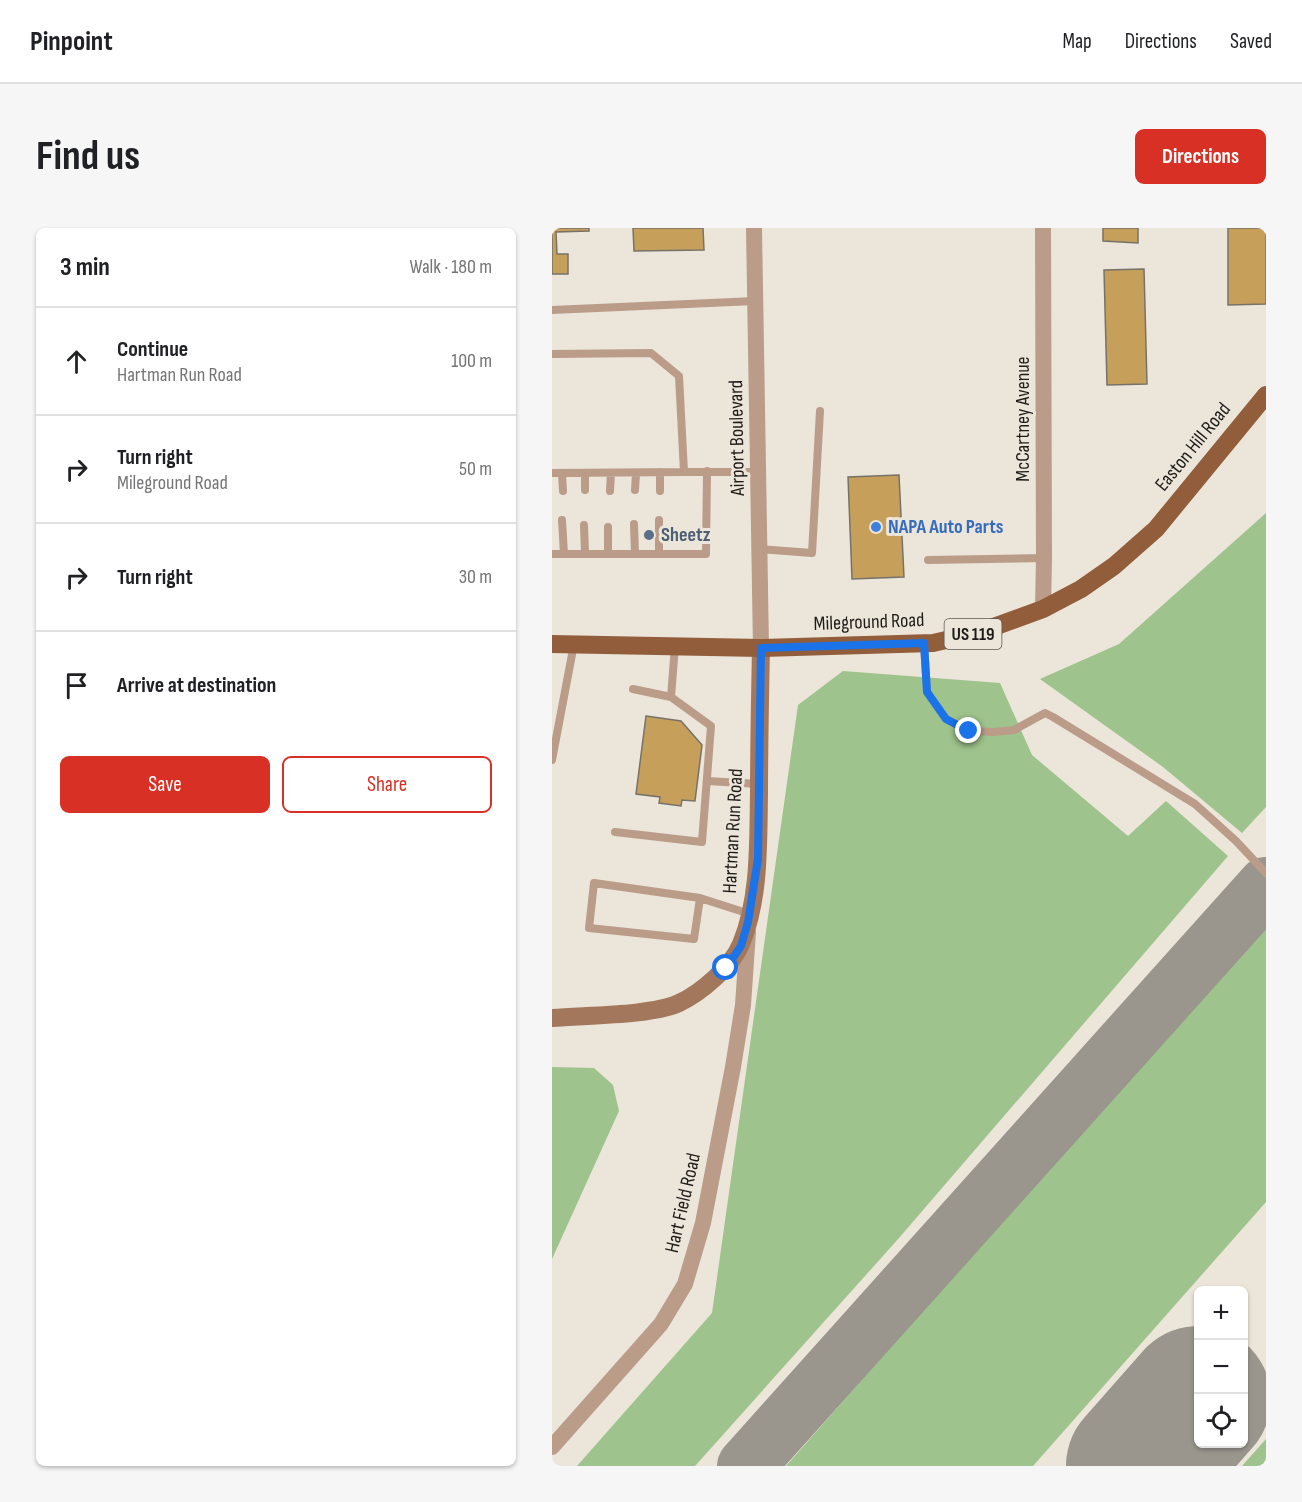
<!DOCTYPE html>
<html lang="en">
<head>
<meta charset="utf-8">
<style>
  body { margin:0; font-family:"Sofia Sans Condensed",sans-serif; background:#f6f6f6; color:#202124 }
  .controls { position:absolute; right:18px; bottom:18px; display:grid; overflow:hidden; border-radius:9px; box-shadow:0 2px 4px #0004 }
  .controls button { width:54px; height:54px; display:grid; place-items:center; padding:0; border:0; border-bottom:2px solid #e0e0e0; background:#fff; color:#202124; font:30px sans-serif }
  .stop { position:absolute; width:18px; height:18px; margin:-14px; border:4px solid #1a73e8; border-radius:50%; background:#fff }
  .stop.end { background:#1a73e8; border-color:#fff; box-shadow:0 2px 6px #0008 }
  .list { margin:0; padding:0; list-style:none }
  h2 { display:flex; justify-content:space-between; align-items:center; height:78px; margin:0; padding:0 24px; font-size:26px }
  h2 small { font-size:20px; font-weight:400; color:#757577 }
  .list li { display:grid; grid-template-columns:39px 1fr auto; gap:18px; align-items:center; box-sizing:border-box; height:108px; padding:0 24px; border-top:2px solid #e0e0e0 }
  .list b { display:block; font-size:22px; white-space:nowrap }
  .list p { margin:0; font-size:20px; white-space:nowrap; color:#757577 }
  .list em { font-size:20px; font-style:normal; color:#757577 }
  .actions { display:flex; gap:12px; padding:18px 24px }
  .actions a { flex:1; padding:14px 0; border:2px solid #d93025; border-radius:9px; text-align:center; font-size:21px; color:#d93025 }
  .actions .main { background:#d93025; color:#fff }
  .icon { flex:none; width:33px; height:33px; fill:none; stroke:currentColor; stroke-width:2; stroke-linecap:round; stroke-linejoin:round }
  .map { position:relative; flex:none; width:714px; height:1238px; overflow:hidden; border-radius:9px }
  header { display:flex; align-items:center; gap:36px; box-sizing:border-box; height:84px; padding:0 30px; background:#fff; border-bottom:2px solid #e0e0e0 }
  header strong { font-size:28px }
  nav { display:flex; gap:33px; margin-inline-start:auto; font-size:21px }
  .intro { display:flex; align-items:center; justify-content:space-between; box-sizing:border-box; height:144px; padding:0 36px }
  h1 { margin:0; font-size:42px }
  .button { padding:15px 27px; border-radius:9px; background:#d93025; color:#fff; font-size:21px; font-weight:700 }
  main { display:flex; gap:36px; padding:0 36px }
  aside { flex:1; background:#fff; border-radius:9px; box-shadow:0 2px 4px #0004 }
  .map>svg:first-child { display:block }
  .green { fill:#9fc38c }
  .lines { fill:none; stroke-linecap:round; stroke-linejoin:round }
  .taxiway { stroke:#9a968e; stroke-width:58 }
  .runway { stroke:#9a968e; stroke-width:146 }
  .building { fill:#c6a05a; stroke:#777269; stroke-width:1.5 }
  .service { stroke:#ba9c89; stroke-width:8 }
  .minor { stroke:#ba9c89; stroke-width:16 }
  .secondary { stroke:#a3775c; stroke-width:18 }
  .primary { stroke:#915d3a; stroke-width:18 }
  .route { stroke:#1a73e8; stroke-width:8 }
  .shop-dot { fill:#3f7fe0; stroke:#ebe5da; stroke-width:2 }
  .service-dot { fill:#5c6f8a; stroke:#ebe5da; stroke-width:2 }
  .labels { text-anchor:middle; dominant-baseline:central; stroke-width:6; stroke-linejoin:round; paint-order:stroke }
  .shield { fill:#ebe5da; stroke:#5c5852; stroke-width:1.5 }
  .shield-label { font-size:18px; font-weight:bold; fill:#1e1b18 }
  .street-label { font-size:20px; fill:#1e1b18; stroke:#ebe5da }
  .shop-label { font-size:20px; font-weight:bold; fill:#366cbe; stroke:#ebe5da; text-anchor:start }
  .service-label { font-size:20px; font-weight:bold; fill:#4e5e75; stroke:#ebe5da; text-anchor:start }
</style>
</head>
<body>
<header>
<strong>Pinpoint</strong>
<nav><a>Map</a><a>Directions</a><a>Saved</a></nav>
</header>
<div class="intro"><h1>Find us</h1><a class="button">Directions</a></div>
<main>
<aside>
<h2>3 min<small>Walk · 180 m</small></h2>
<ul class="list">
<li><svg class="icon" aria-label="ahead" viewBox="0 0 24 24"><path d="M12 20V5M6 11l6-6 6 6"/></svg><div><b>Continue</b><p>Hartman Run Road</p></div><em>100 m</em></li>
<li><svg class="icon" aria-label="right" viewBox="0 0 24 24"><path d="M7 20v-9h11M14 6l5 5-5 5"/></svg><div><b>Turn right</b><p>Mileground Road</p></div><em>50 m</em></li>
<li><svg class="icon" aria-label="right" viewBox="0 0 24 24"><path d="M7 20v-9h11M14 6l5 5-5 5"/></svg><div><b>Turn right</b></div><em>30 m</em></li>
<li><svg class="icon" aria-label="arrive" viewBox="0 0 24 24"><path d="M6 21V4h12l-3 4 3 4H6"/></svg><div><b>Arrive at destination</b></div></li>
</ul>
<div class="actions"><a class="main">Save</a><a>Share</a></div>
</aside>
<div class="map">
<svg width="714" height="1238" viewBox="0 0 714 1238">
  <rect width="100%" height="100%" fill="#ebe5da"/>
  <path class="green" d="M714 285V579L690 605 611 539 488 451 567 416Z
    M291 443 448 455 480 527 576 608 614 573 676 628 347 1010 143 1238H25L160 1085 246 477Z
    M714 693V974L481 1238H234Z
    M0 839 42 840 61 857 67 883 0 1031Z
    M714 1211V1238H690Z"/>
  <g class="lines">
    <path class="taxiway" d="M194 1238 714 658"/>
    <path class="runway" d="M587 1238 646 1171"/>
  </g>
  <path class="building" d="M0 0H37V3L4 4 5 26H16V46H0Z
    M81 0H151L152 22 82 23Z
    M551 0H586V15L551 13Z
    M676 0H714V76L676 77Z
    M592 41 595 156 555 157 552 42Z
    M347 247 352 349 300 351 296 249Z
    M94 488 129 493 150 517 143 573 130 572 129 578 107 575 108 569 84 566Z"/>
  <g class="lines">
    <path class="service" d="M0 82 203 73
      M0 126 99 125 127 148 132 244H207
      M108 244V263
      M0 245 132 244
      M10 246 11 263
      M33 262V245
      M83 262 84 245
      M58 263 59 245
      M10 292 12 326
      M107 292V326
      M82 296 83 326
      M32 297 33 325
      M208 321 260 325 268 183
      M0 326H154L155 243
      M56 326V299
      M376 332 492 330
      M372 416 375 464 394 491 417 503 442 504 462 502 493 485 501 489 643 576 684 613 714 645
      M81 461 119 469
      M0 532 22 416
      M155 553 207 556
      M63 604 150 614 159 498 119 469 123 418
      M148 670 142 711 37 700 42 655 148 670 198 686"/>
    <path class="minor" d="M202 0 209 420
      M491 0 492 330 491 381
      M0 1219 109 1096 133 1056 151 995 181 839 191 777 196 704"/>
    <path class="secondary" d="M0 790C33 787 99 788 127 775 149 765 180 738 189 716 208 670 206 616 207 567 207 518 208 469 209 420"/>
    <path class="primary" d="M0 416 209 420 381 415 425 405 491 381 529 361 562 338 604 301 714 167"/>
  </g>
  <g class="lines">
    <path class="route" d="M174 740 189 718 196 694 206 631 209 420 372 415 375 464 394 491 417 503"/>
  </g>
  <circle class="shop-dot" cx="324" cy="299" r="6"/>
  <circle class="service-dot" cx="97" cy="307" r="6"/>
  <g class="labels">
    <rect class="shield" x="392.5" y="391" width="57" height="30" rx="4.5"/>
    <g class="shield-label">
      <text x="421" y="406">US 119</text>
    </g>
    <g class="street-label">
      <text transform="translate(471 191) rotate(-90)">McCartney Avenue</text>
      <text transform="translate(185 210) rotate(-91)">Airport Boulevard</text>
      <text transform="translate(641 219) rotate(-51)">Easton Hill Road</text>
      <text transform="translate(317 394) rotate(-2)">Mileground Road</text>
      <text transform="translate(181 603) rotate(-87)">Hartman Run Road</text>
      <text transform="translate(131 975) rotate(-77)">Hart Field Road</text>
    </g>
    <g class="shop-label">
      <text x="336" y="299">NAPA Auto Parts</text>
    </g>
    <g class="service-label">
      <text x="109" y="307">Sheetz</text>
    </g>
  </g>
</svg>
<div class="controls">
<button>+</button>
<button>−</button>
<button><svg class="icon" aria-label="locate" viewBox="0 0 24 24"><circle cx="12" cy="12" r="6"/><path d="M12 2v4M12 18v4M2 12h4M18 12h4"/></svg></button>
</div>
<div class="stop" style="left:174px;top:740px"></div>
<div class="stop end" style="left:417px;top:503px"></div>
</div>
</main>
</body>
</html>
